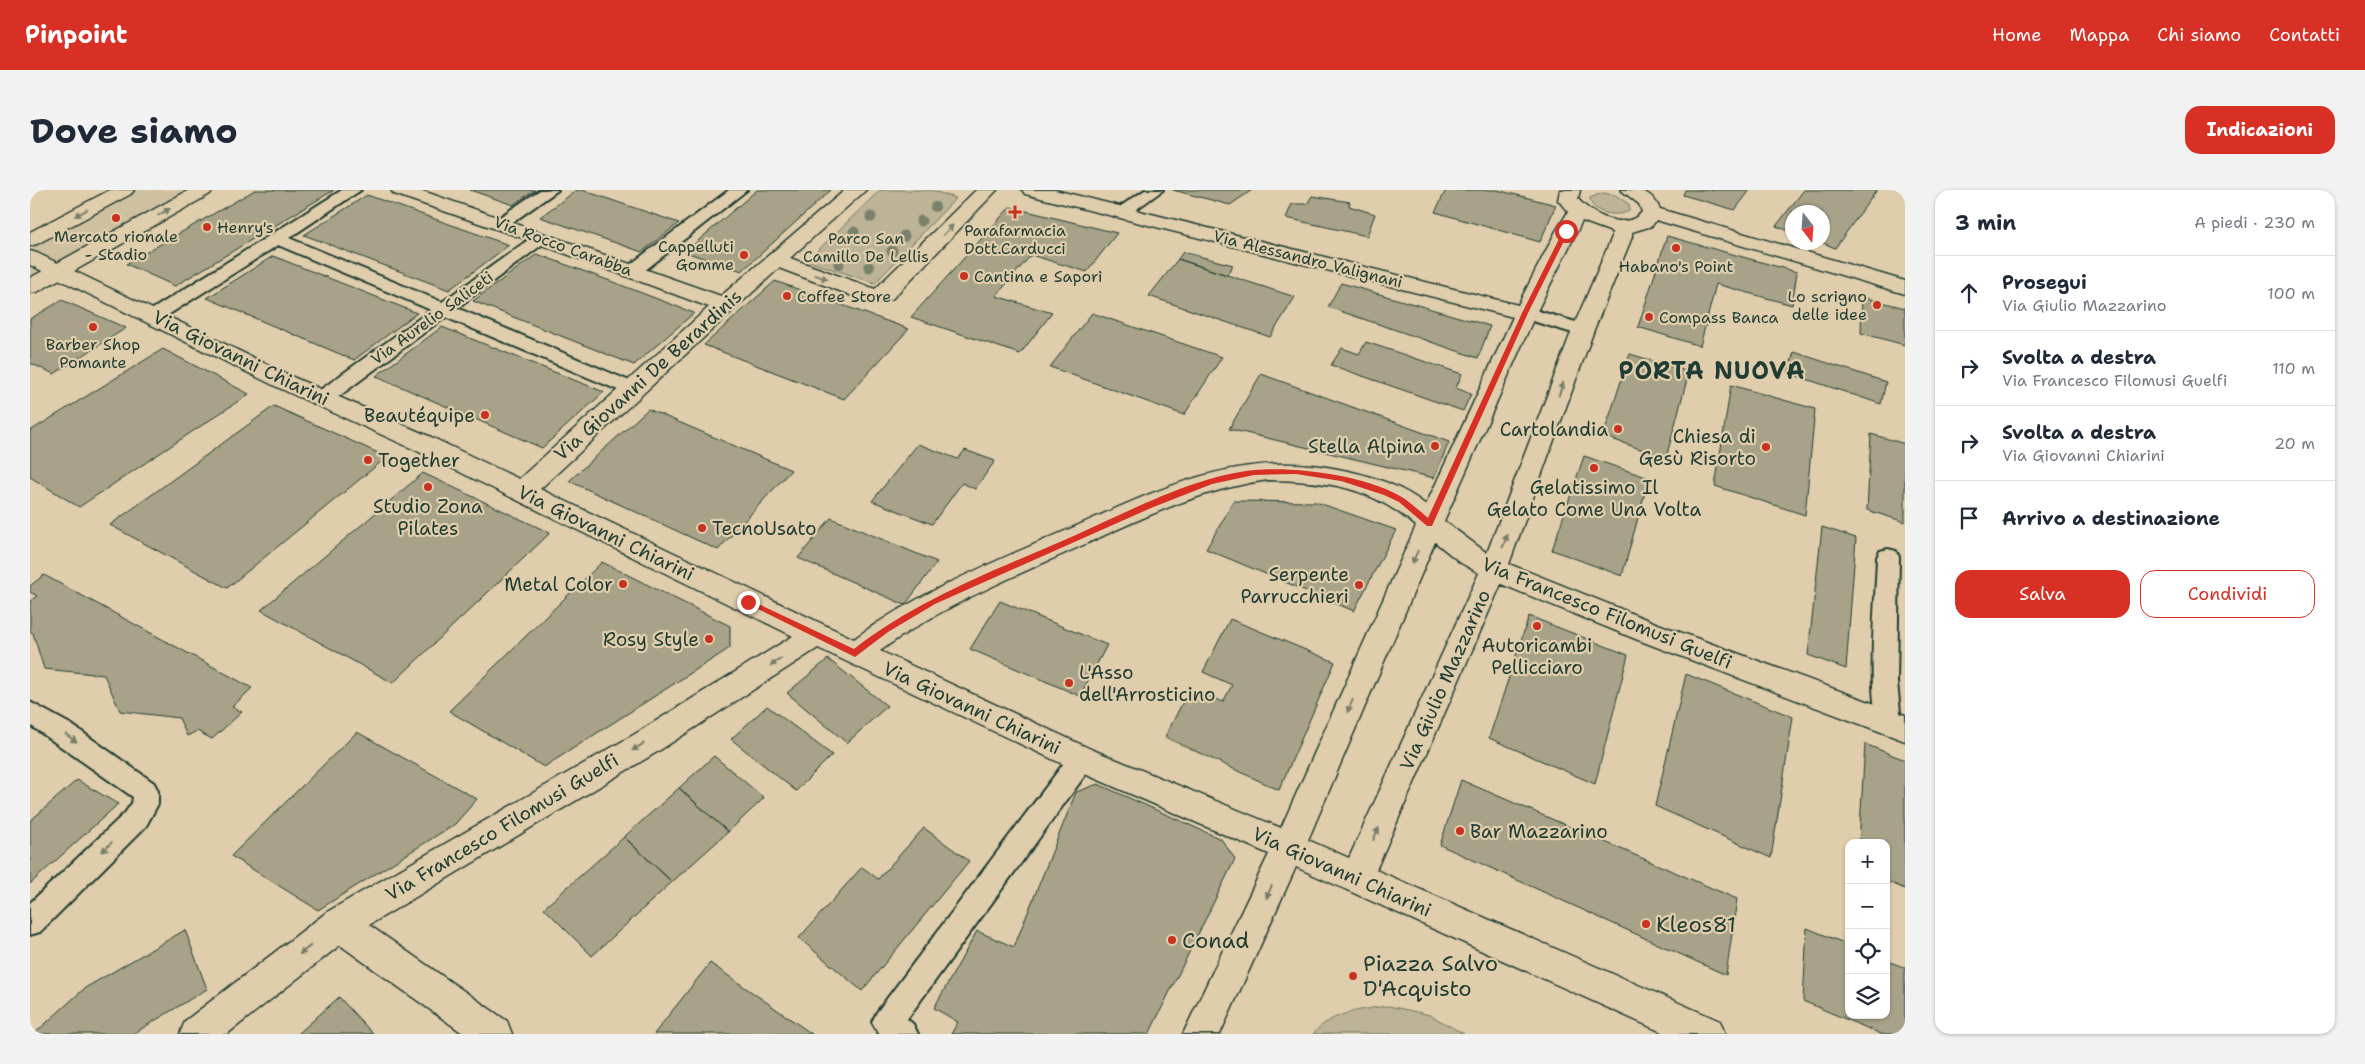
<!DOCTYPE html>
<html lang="it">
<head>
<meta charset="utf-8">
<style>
  body { margin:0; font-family:"Shantell Sans",sans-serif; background:#f2f2f3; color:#1f2937 }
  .controls { position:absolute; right:15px; bottom:15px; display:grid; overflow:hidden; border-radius:10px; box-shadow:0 1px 4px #0004 }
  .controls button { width:45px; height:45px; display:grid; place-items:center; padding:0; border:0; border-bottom:1px solid #e0e1e3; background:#fff; color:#1f2937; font:25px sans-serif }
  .compass { position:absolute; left:1755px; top:15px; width:45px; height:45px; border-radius:50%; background:#fff; box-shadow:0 1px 4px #0004; rotate:163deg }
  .stop { position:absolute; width:15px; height:15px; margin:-11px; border:4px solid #d93025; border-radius:50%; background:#fff }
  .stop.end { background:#d93025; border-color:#fff; box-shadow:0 1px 5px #0008 }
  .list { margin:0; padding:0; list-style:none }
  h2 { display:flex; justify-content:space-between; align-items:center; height:65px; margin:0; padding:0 20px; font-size:21px }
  h2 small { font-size:16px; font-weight:400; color:#747a83 }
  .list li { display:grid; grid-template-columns:32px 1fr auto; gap:15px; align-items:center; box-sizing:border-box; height:75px; padding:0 20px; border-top:1px solid #e0e1e3 }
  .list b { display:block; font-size:19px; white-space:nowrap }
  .list p { margin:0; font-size:16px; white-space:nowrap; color:#747a83 }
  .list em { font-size:16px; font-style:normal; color:#747a83 }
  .actions { display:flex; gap:10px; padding:15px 20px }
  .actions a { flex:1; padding:11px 0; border:1px solid #d93025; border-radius:15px; text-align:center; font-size:18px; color:#d93025 }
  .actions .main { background:#d93025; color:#fff }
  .icon { flex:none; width:28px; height:28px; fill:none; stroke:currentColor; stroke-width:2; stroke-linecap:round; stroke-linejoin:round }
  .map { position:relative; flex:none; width:1875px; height:844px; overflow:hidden; border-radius:15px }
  header { display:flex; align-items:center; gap:30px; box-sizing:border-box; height:70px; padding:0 25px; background:#d93025; color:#fff }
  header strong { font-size:24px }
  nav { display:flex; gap:28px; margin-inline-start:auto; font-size:18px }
  .intro { display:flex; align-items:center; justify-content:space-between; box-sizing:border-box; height:120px; padding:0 30px }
  h1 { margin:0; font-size:35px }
  .button { padding:12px 22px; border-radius:15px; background:#d93025; color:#fff; font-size:18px; font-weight:700 }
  main { display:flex; gap:30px; padding:0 30px }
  aside { flex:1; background:#fff; border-radius:15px; box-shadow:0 1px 4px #0004 }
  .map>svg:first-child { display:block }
  .built { fill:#cfc0a0 }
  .green { fill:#bdb396; stroke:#6e7865 }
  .building { fill:#a7a288; stroke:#1f3d34 }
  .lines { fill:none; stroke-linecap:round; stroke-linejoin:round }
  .service-casing { stroke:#1f3d34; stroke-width:4 }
  .minor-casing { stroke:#1f3d34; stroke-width:3 }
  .tertiary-casing { stroke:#1f3d34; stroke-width:3 }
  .service { fill:#e0cdab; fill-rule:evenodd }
  .minor { fill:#e0cdab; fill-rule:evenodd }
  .tertiary { fill:#e0cdab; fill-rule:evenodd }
  .tree { fill:#7a816c }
  .oneway { fill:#767e6a }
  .route { fill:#d93025 }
  .poi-dot { fill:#c8321e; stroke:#e0cdab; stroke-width:2 }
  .labels { text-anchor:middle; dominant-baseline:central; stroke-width:4.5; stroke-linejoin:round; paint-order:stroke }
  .far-poi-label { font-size:16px; fill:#1f3d34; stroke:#e0cdab; text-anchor:start }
  .far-park-label { font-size:16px; fill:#274339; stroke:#e0cdab }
  .far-street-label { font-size:16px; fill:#1f3d34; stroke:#e0cdab }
  .street-label { font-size:19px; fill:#1f3d34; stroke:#e0cdab }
  .poi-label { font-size:19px; fill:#1f3d34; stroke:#e0cdab; text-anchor:end }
  .near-poi-label { font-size:22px; fill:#1f3d34; stroke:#e0cdab; text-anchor:start }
  .district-label { font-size:24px; font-weight:bold; letter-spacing:1px; fill:#1f3d34; stroke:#e0cdab }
</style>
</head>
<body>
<header>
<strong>Pinpoint</strong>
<nav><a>Home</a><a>Mappa</a><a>Chi siamo</a><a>Contatti</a></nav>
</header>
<div class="intro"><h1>Dove siamo</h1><a class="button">Indicazioni</a></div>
<main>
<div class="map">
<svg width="1875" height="844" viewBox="0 0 1875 844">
  <rect width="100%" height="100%" fill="#e0cdab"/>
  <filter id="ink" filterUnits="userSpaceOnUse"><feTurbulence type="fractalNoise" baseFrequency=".02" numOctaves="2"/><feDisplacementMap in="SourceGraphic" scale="10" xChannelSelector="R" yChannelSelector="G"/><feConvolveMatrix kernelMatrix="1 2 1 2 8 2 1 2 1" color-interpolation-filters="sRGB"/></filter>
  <g filter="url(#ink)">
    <path class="built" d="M97 0H173L0 96V55Z"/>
    <path class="green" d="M850 0H900L926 8 845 93 777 71Z
      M1572 3 1585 5 1599 14V21C1587 28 1560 23 1560 8Z
      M1359 816 1400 825 1434 844H1283C1301 822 1333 819 1359 816Z"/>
    <path class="building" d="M225 0H304L145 96 96 74Z
      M440 0H505L483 15Z
      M547 0H552L649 33 612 62 510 27Z
      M727 0H801L712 81 655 62Z
      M1143 0H1222L1200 15Z
      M1416 0H1467L1526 15 1510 52 1405 22Z
      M1655 0H1720L1705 20 1653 5Z
      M1774 0H1847L1805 58 1791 52H1792V22H1762V42L1746 36Z
      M337 5 436 40 479 55 419 100 274 45Z
      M1282 6 1320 12 1319 16 1345 24 1337 46 1256 28 1262 14H1277Z
      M980 17 1087 43 1057 82 1001 65 966 106 1022 123 990 164 881 127Z
      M1637 46 1767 82 1762 115 1686 94 1670 156 1608 137Z
      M1153 62 1203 75 1197 85 1148 69Z
      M507 64 583 92 664 123 604 175 443 111Z
      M243 66 387 123 324 170 177 108Z
      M1148 69 1197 85 1265 107 1240 147 1119 106Z
      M745 91 879 139 814 209 674 155Z
      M1311 93 1460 136 1448 168 1298 117Z
      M1832 107 1875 118V155L1831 143Z
      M32 110 96 138 24 184 0 173V129Z
      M1062 123 1192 167 1154 225 1020 177Z
      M412 137 574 202 512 258 346 186Z
      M1336 152 1432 184 1426 198 1441 204 1433 221 1301 175 1312 158 1329 164Z
      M133 159 219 204 49 317 0 287V241Z
      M1764 162 1856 192 1851 214 1758 183Z
      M1600 164 1659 182 1636 268 1573 246Z
      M1231 184 1419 252 1404 288 1199 239Z
      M1701 195 1785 219 1775 325 1685 296Z
      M244 216 357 267 197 398 80 335Z
      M618 219 761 280 688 360 539 291Z
      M1841 244 1875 254V332L1837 320Z
      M888 254 928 269 935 260 965 271 945 299 932 293 902 334 842 311Z
      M1554 266 1619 288 1592 386 1522 360Z
      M393 283 520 343 363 493 231 420Z
      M1204 311 1286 312 1366 340 1324 421 1176 359Z
      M801 328 907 372 875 415 768 368Z
      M1792 337 1826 348 1816 479 1778 465Z
      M572 372 700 436V458L514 577 419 521Z
      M14 385 222 498 202 517 212 522 182 549 167 541 157 546 149 528 90 521 74 485 14 479 3 443 0 442V411L7 406 0 402V396Z
      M970 411 1077 455 1050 506 940 459Z
      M1499 426 1598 465 1565 594 1459 548Z
      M1200 429 1305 472 1249 600 1135 547 1160 498 1193 512 1202 495 1173 482Z
      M798 469 857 516 817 553 757 503Z
      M1656 484 1763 527 1741 668 1625 616Z
      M737 516 802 565 766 601 701 549Z
      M327 542 447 609 425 634 288 720 201 666Z
      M1835 554 1875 570V699L1856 691V653H1829Z
      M684 566 734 608 698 642 649 598Z
      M47 590 88 614 0 694V631Z
      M1431 590 1707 709 1696 785 1410 655Z
      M1068 594 1191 649 1205 669 1119 844H921L928 832 904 818 947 741 984 757 1046 602Z
      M649 598 698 642 642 692 594 647Z
      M894 638 939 671 832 801 769 748 832 677 848 689Z
      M594 647 642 692 562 766 514 718Z
      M1777 738 1819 755V825H1856V770L1875 778V844H1851L1773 811Z
      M155 740 177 799 103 844H4L55 798Z
      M680 773 782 844H624Z
      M309 807 343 844H268Z"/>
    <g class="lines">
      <defs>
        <path id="service" d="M312 0H331L259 48 412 112 505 45H517L519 48 517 51 427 118 609 195 611 199 609 203 602 205 595 203 415 127 300 213 293 214 286 213 283 208 286 203 401 120 248 55 130 130H118L115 126 118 122Z
          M510 0H528L476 37H464L462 34 464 31Z
          M699 0H717L609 85H597L595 81 597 77Z
          M1115 0H1133L1097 26H1085L1083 23 1085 20Z
          M1495 117 1559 136 1562 140 1559 144 1553 146 1489 127 1486 123 1489 119Z
          M1858 359 1866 361 1869 367 1867 492 1871 532 1868 539 1859 542 1850 539C1836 509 1846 405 1847 367L1850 361Z
          M0 512 42 535 124 593 128 601V614L116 636 10 742 0 745V713L95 623 102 613 103 607 0 535Z
          M1052 558 1061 561 1064 569 1061 577 877 829 883 834 888 844H849L842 832 847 822 1043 561Z"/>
        <path id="minor" d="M361 0H390L691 106 815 0H836L760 68 845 99 946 0H967L862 109 844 113 836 111 749 78 510 299 824 449C884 405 953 377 1021 347 1119 305 1203 256 1313 280 1344 286 1372 296 1396 315L1483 127 995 4 992 0H1025L1488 115 1526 41 1538 22 1528 10 1530 0H1550L1548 9C1562 25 1595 42 1612 22L1609 14 1591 0C1612 0 1621 0 1630 19L1875 91V104L1626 30 1622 36 1602 42V47L1564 140 1479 374 1628 434 1875 525V551L1608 450 1471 394 1346 680 1690 831 1695 844H1636L1266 677 1190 844H1153L1239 664 1041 578 788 458 627 562 339 735 477 831 482 844H434L310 755 197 844H150L155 831 297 722 605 544 763 446 383 259 249 198 0 75V61L7 63 265 188 401 247 489 289 679 117 504 52 364 4ZM1552 31 1582 42V47L1542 140 1457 363 1414 331 1506 123ZM1238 290C1297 291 1340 296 1386 336L1251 638 1063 560 850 461C908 418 976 390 1042 360 1107 331 1166 300 1238 290ZM1405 352 1431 373 1449 383 1319 668 1278 650Z"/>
        <path id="tertiary" d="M80 0H104L101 4 7 54 0 56V42Z
          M159 0H183L180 4 7 102 0 103V88Z"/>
      </defs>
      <use href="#service" class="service-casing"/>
      <use href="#minor" class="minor-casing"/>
      <use href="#tertiary" class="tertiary-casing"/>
      <use href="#service" class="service"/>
      <use href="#minor" class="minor"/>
      <use href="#tertiary" class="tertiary"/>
    </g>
    <g class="tree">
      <circle cx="905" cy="17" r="5"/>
      <circle cx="841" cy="27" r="5.5"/>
      <circle cx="891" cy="31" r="5.5"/>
      <circle cx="824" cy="42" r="5.5"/>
      <circle cx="874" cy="46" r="5.5"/>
      <circle cx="862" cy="61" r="5.5"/>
      <circle cx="809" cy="74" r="5.5"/>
      <circle cx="839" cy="77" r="5.5"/>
    </g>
    <defs><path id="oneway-solid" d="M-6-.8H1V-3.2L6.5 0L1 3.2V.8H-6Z" transform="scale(1.25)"/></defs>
    <g class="oneway">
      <use href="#oneway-solid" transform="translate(134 22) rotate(-29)"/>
      <use href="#oneway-solid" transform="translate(51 23) rotate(152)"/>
      <use href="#oneway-solid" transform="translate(918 40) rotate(-46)"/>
      <use href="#oneway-solid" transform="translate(791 87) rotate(20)"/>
      <use href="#oneway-solid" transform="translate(1531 199) rotate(-70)"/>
      <use href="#oneway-solid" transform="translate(1475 351) rotate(-70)"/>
      <use href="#oneway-solid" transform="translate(1385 367) rotate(114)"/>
      <use href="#oneway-solid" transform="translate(746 472) rotate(147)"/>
      <use href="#oneway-solid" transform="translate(1320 516) rotate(114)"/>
      <use href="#oneway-solid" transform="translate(41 548) rotate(36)"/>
      <use href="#oneway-solid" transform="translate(608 557) rotate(149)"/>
      <use href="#oneway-solid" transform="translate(1346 644) rotate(-66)"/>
      <use href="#oneway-solid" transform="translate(77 657) rotate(136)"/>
      <use href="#oneway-solid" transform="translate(1239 702) rotate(113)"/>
      <use href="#oneway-solid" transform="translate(275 760) rotate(142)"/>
    </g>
  </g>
  <path class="route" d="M1536 40 1539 41 1498 123 1402 336H1397L1369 312 1354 305 1311 291 1266 284 1224 285 1182 294 1121 318 905 414 858 442 825 467 714 412 718 409 720 410 824 459C891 407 971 378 1048 344 1101 320 1168 285 1225 280 1266 276 1341 286 1375 309 1383 315 1391 322 1398 328L1492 123 1533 41Z"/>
  <g class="poi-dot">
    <path d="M982.5 14.5h5v5h5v5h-5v5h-5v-5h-5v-5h5z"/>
    <circle cx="86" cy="28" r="5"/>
    <circle cx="177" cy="37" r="5"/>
    <circle cx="1646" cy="58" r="5"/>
    <circle cx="714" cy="65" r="5"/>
    <circle cx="934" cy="86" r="5"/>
    <circle cx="757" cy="106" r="5"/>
    <circle cx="1847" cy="115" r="5"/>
    <circle cx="1619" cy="127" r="5"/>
    <circle cx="63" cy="137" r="5"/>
    <circle cx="455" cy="225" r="5"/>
    <circle cx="1588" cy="239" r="5"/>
    <circle cx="1405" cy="256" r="5"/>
    <circle cx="1736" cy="257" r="5"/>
    <circle cx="338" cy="270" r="5"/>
    <circle cx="1564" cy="278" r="5"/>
    <circle cx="398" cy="297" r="5"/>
    <circle cx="672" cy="338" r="5"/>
    <circle cx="593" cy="394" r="5"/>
    <circle cx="1329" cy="395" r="5"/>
    <circle cx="1507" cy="436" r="5"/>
    <circle cx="679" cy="449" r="5"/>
    <circle cx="1039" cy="493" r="5"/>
    <circle cx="1430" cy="641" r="5"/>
    <circle cx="1616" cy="734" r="5"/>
    <circle cx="1142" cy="750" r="5"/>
    <circle cx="1323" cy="786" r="5"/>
  </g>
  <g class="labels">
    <g class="far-poi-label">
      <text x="187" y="37">Henry's</text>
      <text x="985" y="40" text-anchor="middle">Parafarmacia<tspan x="985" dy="18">Dott.Carducci</tspan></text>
      <text x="86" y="46" text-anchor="middle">Mercato rionale<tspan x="86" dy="18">- Stadio</tspan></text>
      <text x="704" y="56" text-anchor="end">Cappelluti<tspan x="704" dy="18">Gomme</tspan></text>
      <text x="1646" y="76" text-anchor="middle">Habano's Point</text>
      <text x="944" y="86">Cantina e Sapori</text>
      <text x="767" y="106">Coffee Store</text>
      <text x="1837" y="106" text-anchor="end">Lo scrigno<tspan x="1837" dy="18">delle idee</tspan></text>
      <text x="1629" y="127">Compass Banca</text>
      <text x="63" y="154" text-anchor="middle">Barber Shop<tspan x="63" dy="18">Pomante</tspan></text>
    </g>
    <g class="far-park-label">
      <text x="836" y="48">Parco San<tspan x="836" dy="18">Camillo De Lellis</tspan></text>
    </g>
    <g class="far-street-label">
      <text transform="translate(533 56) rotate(20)">Via Rocco Carabba</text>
      <text transform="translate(1278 69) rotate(14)">Via Alessandro Valignani</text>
      <text transform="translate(402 128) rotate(-36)">Via Aurelio Saliceti</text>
    </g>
    <g class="street-label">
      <text transform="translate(211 168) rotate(26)">Via Giovanni Chiarini</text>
      <text transform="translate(618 185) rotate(-42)">Via Giovanni De Berardinis</text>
      <text transform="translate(576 343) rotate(26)">Via Giovanni Chiarini</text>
      <text transform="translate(1577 423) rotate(22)">Via Francesco Filomusi Guelfi</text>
      <text transform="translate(1415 490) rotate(-66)">Via Giulio Mazzarino</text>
      <text transform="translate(942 518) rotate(25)">Via Giovanni Chiarini</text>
      <text transform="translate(472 637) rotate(-31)">Via Francesco Filomusi Guelfi</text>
      <text transform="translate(1312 682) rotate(24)">Via Giovanni Chiarini</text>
    </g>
    <g class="poi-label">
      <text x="445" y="225">Beautéquipe</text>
      <text x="1578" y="239">Cartolandia</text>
      <text x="1726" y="246">Chiesa di<tspan x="1726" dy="22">Gesù Risorto</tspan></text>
      <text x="1395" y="256">Stella Alpina</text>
      <text x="348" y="270" text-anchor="start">Together</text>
      <text x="1564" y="297" text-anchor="middle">Gelatissimo Il<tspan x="1564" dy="22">Gelato Come Una Volta</tspan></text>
      <text x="398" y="316" text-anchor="middle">Studio Zona<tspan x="398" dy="22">Pilates</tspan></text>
      <text x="682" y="338" text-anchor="start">TecnoUsato</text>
      <text x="1319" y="384">Serpente<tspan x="1319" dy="22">Parrucchieri</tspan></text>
      <text x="583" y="394">Metal Color</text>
      <text x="669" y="449">Rosy Style</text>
      <text x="1507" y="455" text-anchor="middle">Autoricambi<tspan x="1507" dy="22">Pellicciaro</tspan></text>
      <text x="1049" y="482" text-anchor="start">L'Asso<tspan x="1049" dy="22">dell'Arrosticino</tspan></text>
      <text x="1440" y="641" text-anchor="start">Bar Mazzarino</text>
    </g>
    <g class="near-poi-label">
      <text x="1626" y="734">Kleos81</text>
      <text x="1152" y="750">Conad</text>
      <text x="1333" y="773">Piazza Salvo<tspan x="1333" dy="25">D'Acquisto</tspan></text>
    </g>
    <g class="district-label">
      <text x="1682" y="181">PORTA NUOVA</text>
    </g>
  </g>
</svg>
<div class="controls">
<button>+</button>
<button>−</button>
<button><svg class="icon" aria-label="locate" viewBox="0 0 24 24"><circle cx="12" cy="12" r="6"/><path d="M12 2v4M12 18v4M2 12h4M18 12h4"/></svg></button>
<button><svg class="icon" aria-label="layers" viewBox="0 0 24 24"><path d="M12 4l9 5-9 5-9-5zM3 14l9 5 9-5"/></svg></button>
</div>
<svg class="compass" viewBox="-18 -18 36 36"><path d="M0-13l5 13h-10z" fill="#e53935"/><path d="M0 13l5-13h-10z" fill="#747a83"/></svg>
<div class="stop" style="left:1536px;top:41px"></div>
<div class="stop end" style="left:718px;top:412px"></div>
</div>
<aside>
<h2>3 min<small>A piedi · 230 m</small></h2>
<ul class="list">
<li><svg class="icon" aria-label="ahead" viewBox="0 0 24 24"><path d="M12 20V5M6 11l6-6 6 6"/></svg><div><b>Prosegui</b><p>Via Giulio Mazzarino</p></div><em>100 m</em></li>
<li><svg class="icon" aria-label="right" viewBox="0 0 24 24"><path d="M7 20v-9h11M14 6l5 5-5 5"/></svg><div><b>Svolta a destra</b><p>Via Francesco Filomusi Guelfi</p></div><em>110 m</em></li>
<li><svg class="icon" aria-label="right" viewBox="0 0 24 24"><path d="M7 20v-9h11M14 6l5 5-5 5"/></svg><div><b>Svolta a destra</b><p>Via Giovanni Chiarini</p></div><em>20 m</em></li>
<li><svg class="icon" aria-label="arrive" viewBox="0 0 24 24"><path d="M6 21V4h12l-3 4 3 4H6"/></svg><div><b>Arrivo a destinazione</b></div></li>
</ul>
<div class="actions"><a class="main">Salva</a><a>Condividi</a></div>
</aside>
</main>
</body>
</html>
